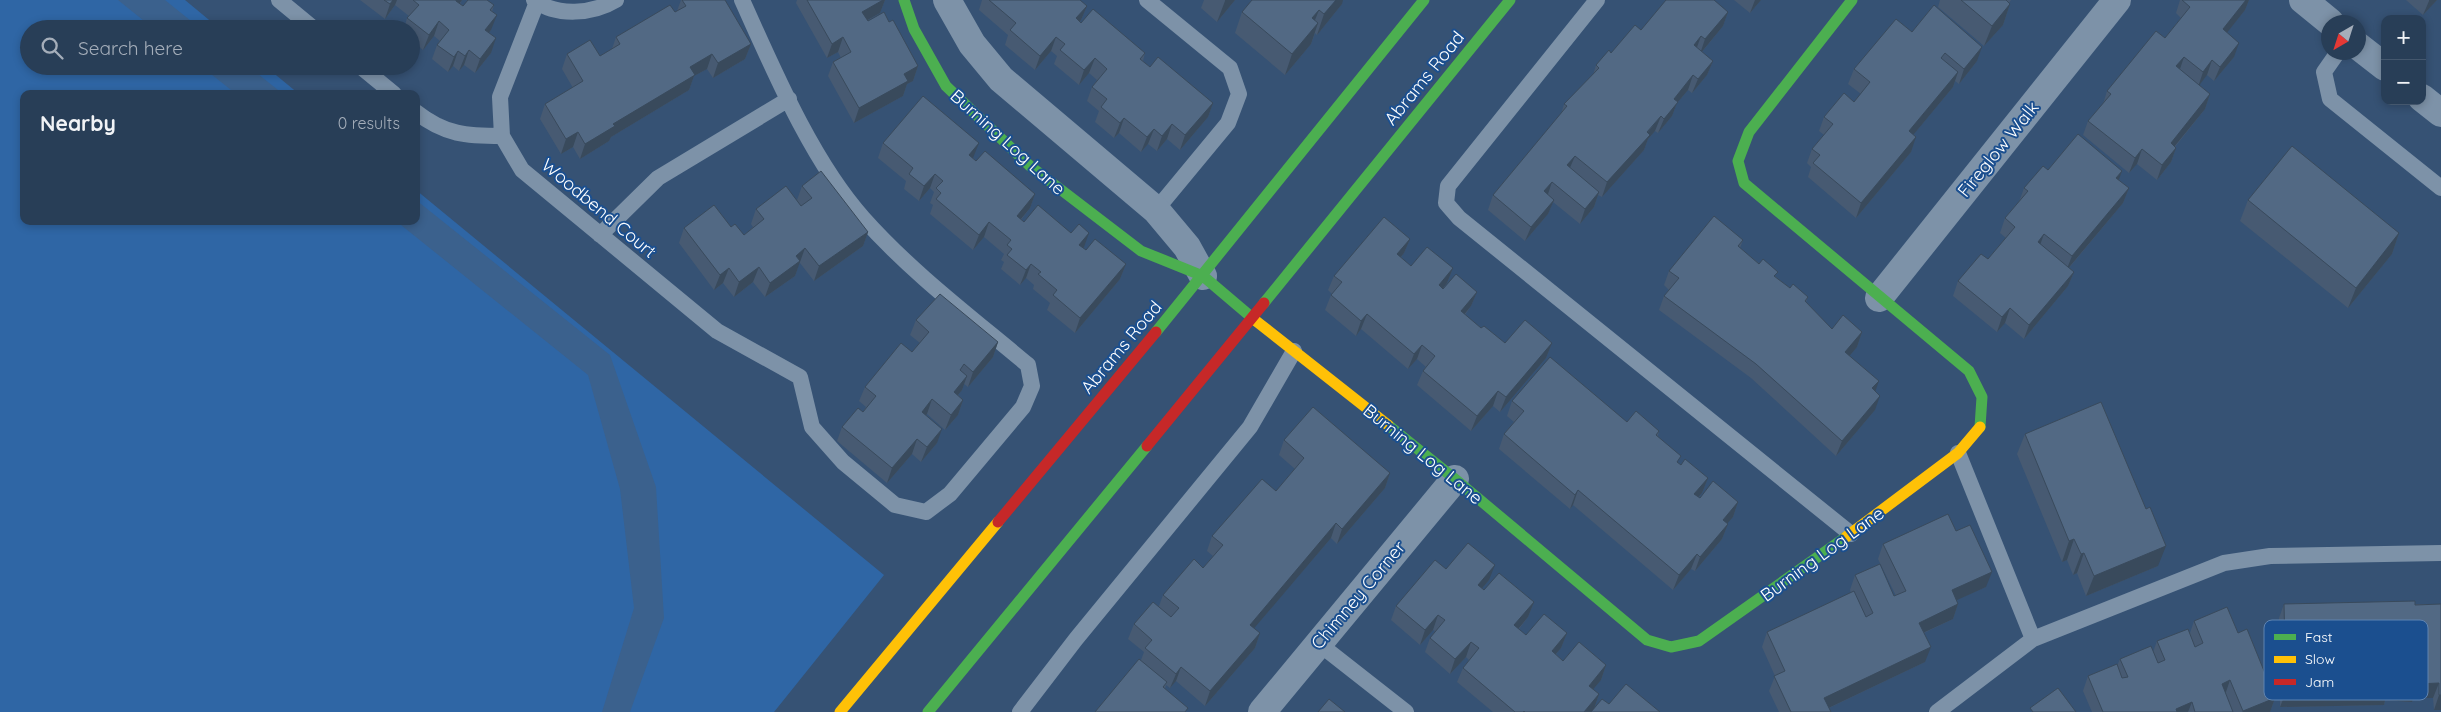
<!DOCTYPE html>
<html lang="en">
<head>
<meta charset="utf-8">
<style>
  body { margin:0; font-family:Quicksand,sans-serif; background:#30455d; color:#f1f3f6 }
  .controls { position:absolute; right:15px; top:15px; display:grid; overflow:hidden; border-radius:10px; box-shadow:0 2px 8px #0003 }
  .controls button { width:45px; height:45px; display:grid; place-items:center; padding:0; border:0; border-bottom:1px solid #44576d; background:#283e57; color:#f1f3f6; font:25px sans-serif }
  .compass { position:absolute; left:2321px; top:15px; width:45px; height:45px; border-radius:50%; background:#283e57; box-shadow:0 2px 8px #0003; rotate:219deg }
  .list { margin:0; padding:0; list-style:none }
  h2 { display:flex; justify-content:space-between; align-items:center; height:65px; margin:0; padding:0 20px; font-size:21px }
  h2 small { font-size:16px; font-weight:400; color:#a5aeba }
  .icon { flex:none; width:28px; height:28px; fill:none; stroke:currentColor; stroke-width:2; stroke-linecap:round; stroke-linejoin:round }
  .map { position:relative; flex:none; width:2441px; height:712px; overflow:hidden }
  .search { position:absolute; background:#283e57; box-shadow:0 2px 8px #0003; left:20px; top:20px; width:400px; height:55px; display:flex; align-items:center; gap:12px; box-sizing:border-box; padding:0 18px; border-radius:28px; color:#a5aeba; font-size:19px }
  .panel { position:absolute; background:#283e57; box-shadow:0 2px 8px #0003; left:20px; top:90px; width:400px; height:135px; border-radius:10px }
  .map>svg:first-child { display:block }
  .green { fill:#2f66a5 }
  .water { fill:#3b618d }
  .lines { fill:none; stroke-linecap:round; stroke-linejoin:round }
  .lane { stroke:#7d92a8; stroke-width:16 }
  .street { stroke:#7d92a8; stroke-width:28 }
  .fast { stroke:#4caf50; stroke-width:11 }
  .slow { stroke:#ffc107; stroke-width:11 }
  .jam { stroke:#c62828; stroke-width:11 }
  .wall { fill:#475a72 }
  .shaded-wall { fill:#394a5c }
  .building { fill:#526984; stroke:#394a5c }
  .labels { text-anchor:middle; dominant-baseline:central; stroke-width:4; stroke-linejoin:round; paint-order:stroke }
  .street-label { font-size:18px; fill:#fff; stroke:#1b4f8f }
  .key { fill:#1b4f8f; stroke:#5f84b1; stroke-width:1 }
  .key-label { font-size:14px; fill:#fff }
</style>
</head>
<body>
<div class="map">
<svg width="2441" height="712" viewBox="0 0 2441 712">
  <rect width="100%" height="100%" fill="#365274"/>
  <path class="green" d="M0 0H185L220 29H29V66H265L299 94H24V221H416V190L884 575 774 712H0Z"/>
  <path class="water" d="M118 0H165L201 29H154Z
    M201 66H248L283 94H236Z
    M416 200 610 355 656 487 664 618 630 712H602L634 608 620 489 588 375 396 221H416Z"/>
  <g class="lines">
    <path class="lane" d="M279 0 314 29
      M534 0C557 17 593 14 616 0
      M1147 0 1230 68 1239 94 1228 123 1156 210
      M1597 0 1448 186 1446 203 1459 218 1851 534
      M537 2 500 97 502 136 522 170 717 331 800 377 812 427 843 462 895 505 926 512 950 494 1023 407 1032 386 1028 365C972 318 912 273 863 218 812 161 774 71 742 0
      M2338 52 2324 72 2330 99 2441 188
      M360 66 394 94
      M416 112C445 135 467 136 502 136
      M600 235 658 178 789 99
      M1958 453 2033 639
      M1318 643 1406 712
      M1020 712 1076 639 1250 427 1294 351
      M1937 712 2033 639 2224 563 2270 556 2441 553"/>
    <path class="street" d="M947 0 972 44 1001 79 1156 210 1187 247 1203 276
      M2303 0 2330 22
      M2358 46 2385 67
      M2422 98 2441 113
      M1879 298 2117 0
      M1262 712 1455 479"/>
    <path class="fast" d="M904 0 914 29 946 86 1030 166 1141 251 1203 276 1256 321
      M1852 0 1749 132 1738 161 1744 183 1969 371 1982 397 1980 427
      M1264 303 1510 0
      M1156 332 1424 0
      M1388 425 1455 479 1647 640 1671 647 1699 641 1846 537
      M928 712 1147 446"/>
    <path class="slow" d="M1256 321 1388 425
      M1846 537 1958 453 1980 427
      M840 712 998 522"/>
    <path class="jam" d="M1147 446 1264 303
      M998 522 1156 332"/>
  </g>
  <path class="wall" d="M360 0H462L460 4 463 6 494 5 492 12 491 30 489 33 491 53 475 73 464 65 459 71 453 66 448 72 432 59 437 45 440 41 434 36 423 50 411 40V29H404L407 18 409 16 395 5 385 19Z
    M681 0H725L751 44 745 59 713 78 707 69 694 76 689 90 611 137 609 141 580 159 573 147 561 154 540 119 545 104 573 88 562 69 567 54 600 56 612 49 616 37 677 11Z
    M797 0H885L880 13 867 21H868L889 22 918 66 913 81 907 84 903 96 854 123 828 76 833 62 841 58 838 52 827 58 796 3Z
    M982 0H1080L1087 6 1081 20 1080 22 1081 23 1145 53 1143 61 1150 67 1213 103 1208 117 1180 150 1167 139 1157 151 1148 144 1141 152 1119 133 1114 138 1095 122 1099 111 1087 101 1092 87 1097 80 1089 73 1079 85 1054 64 1057 56 1051 51 1035 70 1005 45 1008 35 979 10Z
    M1204 0H1235L1217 22 1201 8Z
    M1734 0H1761L1750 13Z
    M1940 0H2011L2009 3 2010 4 2003 25 1984 46 1938 7Z
    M2180 0H2249L2245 10 2227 32 2234 57 2214 81 2207 75 2199 85 2210 94 2205 109 2175 147 2176 148 2171 162 2157 180 2137 164 2129 173 2083 135 2088 121 2103 104 2107 91 2165 38 2181 18 2176 13Z
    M2406 0H2437L2423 15Z
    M1342 4 1317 35 1315 33 1311 44 1285 75 1235 33 1242 12Z
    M1728 12 1723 26 1702 52 1713 61 1707 75 1692 93 1688 90 1677 103 1672 116 1658 133 1655 131 1648 139 1644 150 1602 197 1598 195 1594 207 1580 224 1553 202 1548 214 1525 241 1488 210 1493 195 1561 114 1564 104 1593 75 1596 65 1641 30Z
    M1912 32 1977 61 1959 84 1955 81 1953 87 1913 135 1911 152 1856 218 1808 177 1811 167 1807 163 1812 149 1824 135 1819 131 1824 117 1854 102 1861 94 1848 84 1854 69Z
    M883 143 973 158 976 161 1035 194 1030 208 1021 220 1024 222 1084 247 1083 248 1086 250 1126 264 1120 279 1075 333 1047 310 1050 303 1033 289 1034 285 1026 278 1020 285 1001 269 1004 262 1001 260 1004 254 984 237 973 250 930 214 933 205 930 203 934 192 930 188 919 201 904 189 906 181 878 158Z
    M2048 170 2122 171 2118 180 2129 188 2123 203 2069 268 2074 272 2068 286 2024 339 2005 323 1997 332 1953 296 1958 281 1988 259 2006 238 2000 233 2005 218 2019 202 2024 188Z
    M802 186 868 232 863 246 814 281 800 263 799 264 795 276 765 297 753 282 734 297 723 283 714 290 679 243 684 228 731 227 744 235 753 227 751 224 756 209 797 200Z
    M2248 200 2399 233 2392 254 2348 308 2240 221Z
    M1410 239 1404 253 1401 257 1411 266 1453 268 1447 283 1443 289 1477 292 1471 306 1465 315 1481 328 1505 343H1552L1546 358 1500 412 1493 406 1471 431 1417 385 1423 371 1426 367 1417 359 1408 369 1361 329 1356 336 1325 310 1331 295 1332 294 1328 290 1334 276Z
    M1743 240 1740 248 1790 288 1808 297 1806 302 1832 329 1862 332 1857 347 1849 356 1875 391V410L1836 456 1751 378 1659 310 1664 296 1669 290 1664 285 1669 271Z
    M916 320 998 342 993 357 968 387 964 384 962 390 958 395 963 400 958 415 945 430 927 414 926 415 937 443 921 462 912 454 887 483 837 441 842 427 863 412 866 407 859 401 865 387 912 352 920 343 910 335Z
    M1512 401 1627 422 1659 431 1658 436 1678 463 1708 478 1702 493 1699 497 1700 498 1738 502 1733 517 1727 523 1728 524 1722 539 1695 571 1691 569 1673 590 1573 505 1570 509 1499 449 1504 434 1514 422 1507 416Z
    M2025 434 2158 566 2086 596 2077 573 2073 575 2067 560 2062 562 2017 454Z
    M1284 440 1390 473 1385 488 1337 544 1331 538 1254 628 1260 633 1255 648 1205 706 1176 681 1170 688 1166 685 1165 689 1095 712 1141 660 1144 652 1128 639 1134 624 1159 606 1163 595 1203 568 1213 556 1207 551 1212 536 1276 491 1295 469 1279 455Z
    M1956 531 1986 587 1956 600 1958 604 1953 619 1924 633 1925 662 1829 708 1831 712H1779L1769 691 1775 676 1762 647 1767 632 1851 593 1850 590 1855 575 1894 596H1896L1878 559 1883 544Z
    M1446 569 1489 580 1482 588 1484 590 1534 602 1528 617 1519 629 1526 635 1567 633 1561 648 1556 654 1563 661 1606 665 1601 680 1593 689 1599 694 1594 709 1591 712H1493L1457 682 1463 668 1469 660 1466 657 1450 674 1425 652 1430 638 1435 631 1433 630 1420 645 1391 620 1396 606Z
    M2284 604H2441V710H2434L2433 698H2413L2412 702 2385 700 2384 705 2280 707 2279 618Z
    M2194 621 2238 633 2275 698 2270 712H2092L2083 691 2088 676 2117 666 2120 659 2153 652 2157 641 2190 633Z"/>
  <path class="shaded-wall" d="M393 0H397L395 5 385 19 390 4Z
    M456 0H462L450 16Z
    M883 0H885L880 13 857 26 862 12Z
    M1225 0H1235L1217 22 1225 1Z
    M1336 0H1343L1342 4 1317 35 1324 14Z
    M1755 0H1761L1750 13Z
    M2246 0H2249L2245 10 2218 44 2223 29Z
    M2429 0H2437L2423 15 2429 1Z
    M2010 4 2003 25 1984 46 1992 26Z
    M1087 6 1081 20 1070 33 1076 18Z
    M1319 10 1311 30 1312 18Z
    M1728 12 1723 26 1700 54 1705 39Z
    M497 15 491 30 480 44 485 30Z
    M439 21 434 36 423 50 429 35Z
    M1318 23 1311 44 1285 75 1292 54Z
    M1701 36 1696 50 1694 45Z
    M843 37 838 52 827 58 832 44Z
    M1056 37 1051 51 1035 70 1040 56Z
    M496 38 491 53 475 73 480 59Z
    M2239 43 2234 57 2214 81 2220 67Z
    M751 44 745 59 713 78 718 63Z
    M1982 47 1977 61 1959 84 1964 69Z
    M469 50 464 65 459 71 465 56Z
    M458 51 453 66 448 72 454 57Z
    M712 54 707 69 694 76 689 90 611 137 609 141 580 159 585 144 690 67Z
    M2184 57 2179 72 2176 66Z
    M1095 58 1089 73 1079 85 1084 70Z
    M2212 60 2207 75 2198 87 2203 72Z
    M1713 61 1707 75 1692 93 1698 79Z
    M918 66 913 81 907 84 903 96 854 123 859 108 904 74Z
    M1958 72 1953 87 1904 146 1909 131Z
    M1693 75 1688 90 1677 103 1672 116 1658 133 1664 119 1674 99Z
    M2210 94 2205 109 2165 158 2171 143Z
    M1213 103 1208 117 1180 150 1185 135Z
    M1661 116 1655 131 1648 139 1644 150 1602 197 1607 182Z
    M1124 118 1119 133 1114 138 1120 123Z
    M1172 124 1167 139 1157 151 1162 136Z
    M1154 129 1148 144 1141 152 1147 137Z
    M578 132 573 147 561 154 566 139Z
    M1916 137 1911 152 1856 218 1861 203Z
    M979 143 973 158 964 170 969 155Z
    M2176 148 2171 162 2157 180 2162 165Z
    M2142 149 2137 164 2129 173 2135 158Z
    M1575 156 1569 170 1567 165Z
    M2122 171 2117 185 2116 178Z
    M935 174 930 188 919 201 924 186Z
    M1552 182 1547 197 1544 191Z
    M2129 188 2123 203 2066 271 2072 256Z
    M1599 192 1594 207 1580 224 1585 209Z
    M1035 194 1030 208 1011 231 1017 216Z
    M1554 200 1548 214 1525 241 1531 227Z
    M989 222 984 237 973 250 979 235Z
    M868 232 863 246 814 281 819 266Z
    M1089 233 1084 247 1074 259 1079 245Z
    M2399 233 2392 254 2348 308 2356 288Z
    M2044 234 2039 248 2038 242Z
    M1410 239 1404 253 1391 269 1397 254Z
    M805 248 795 276 765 297 770 283 796 256Z
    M1031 264 1026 278 1020 285 1026 270Z
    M1126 264 1120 279 1075 333 1080 318Z
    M759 267 753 282 734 297 739 282Z
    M729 268 723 283 714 290 720 275Z
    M1453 268 1447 283 1434 300 1439 285Z
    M2074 272 2068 286 2024 339 2029 325Z
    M1477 292 1471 306 1455 326 1461 311Z
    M2010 308 2005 323 1997 332 2002 317Z
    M1367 314 1361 329 1356 336 1361 321Z
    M1862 332 1857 347 1840 367 1845 352Z
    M998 342 993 357 968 387 973 372Z
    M1552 343 1546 358 1500 412 1506 397Z
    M1422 345 1417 359 1408 369 1414 354Z
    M967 376 962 390 949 406 954 392Z
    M1879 381 1874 395 1872 388Z
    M1498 391 1493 406 1471 431 1477 416Z
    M1880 396 1875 410 1836 456 1842 441Z
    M932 399 927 414 917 426 922 412Z
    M963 400 958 415 945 430 951 415Z
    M942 429 937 443 921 462 927 447Z
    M917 439 912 454 887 483 892 468Z
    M1390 473 1385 488 1337 544 1342 529Z
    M1708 478 1702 493 1689 508 1694 494Z
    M1578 490 1573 505 1570 509 1575 495Z
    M1738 502 1733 517 1718 534 1723 520Z
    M1336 523 1331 538 1245 639 1250 625Z
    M1728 524 1722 539 1695 571 1700 557Z
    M2074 539 2067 560 2062 562 2069 541Z
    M2166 546 2158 566 2086 596 2094 576Z
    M2084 553 2077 573 2073 575 2081 554Z
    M1697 554 1691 569 1673 590 1679 575Z
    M1495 565 1489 580 1473 599 1478 585Z
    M1992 572 1986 587 1946 605 1952 590Z
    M1534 602 1528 617 1509 640 1514 625Z
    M1958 604 1953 619 1914 637 1919 623Z
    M1438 615 1433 630 1420 645 1425 630Z
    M1260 633 1255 648 1205 706 1210 691Z
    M1567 633 1561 648 1546 665 1552 651Z
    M1471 642 1466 657 1450 674 1455 659Z
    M1931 647 1925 662 1820 712 1824 698Z
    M1606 665 1601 680 1584 700 1589 686Z
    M1181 667 1176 681 1170 688 1176 674Z
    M2230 680 2225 695 2222 684Z
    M2439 683 2433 698H2413L2412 702 2385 700 2384 705 2280 707 2286 692 2389 685Z
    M1599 694 1594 709 1591 712H1584Z
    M2439 695H2441V710H2434Z
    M2275 698 2270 712H2242L2243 711Z
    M2192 702 2188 712H2175L2176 709Z"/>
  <path class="building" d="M384 0H393L390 4Z
    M413 0H456V1L463 6 468 0H487L494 5 490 10 497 15 485 30 496 38 480 59 469 50 465 56 458 51 454 57 437 45 449 30 439 21 429 35 407 18 419 5Z
    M682 0H725L751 44 718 63 712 54 690 67 695 75 613 124 615 126 585 144 578 132 566 139 545 104 583 81 567 54 590 40 600 56 620 44 616 37 670 5 675 12 686 6Z
    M807 0H883L862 12 868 21 884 12 889 22 893 20 918 66 904 74 908 81 859 108 833 62 851 52 843 37 832 44Z
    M989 0H1080L1087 6 1076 18 1081 23 1093 9 1145 53 1140 59 1150 67 1158 57 1213 103 1185 135 1172 124 1162 136 1154 129 1147 137 1124 118 1120 123 1101 107 1107 99 1092 87 1107 69 1095 58 1084 70 1060 50 1065 44 1056 37 1040 56 1010 30 1016 23Z
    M1252 0H1336L1324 14 1319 10 1312 18 1318 23 1292 54 1242 12Z
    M1666 0H1714L1728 12 1705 39 1701 36 1694 45 1713 61 1698 79 1693 75 1674 99 1678 102 1664 119 1661 116 1647 132 1650 135 1607 182 1575 156 1567 165 1599 192 1585 209 1552 182 1544 191 1554 200 1531 227 1493 195 1567 106 1564 104 1599 68 1596 65 1609 50 1611 53 1635 25 1641 30Z
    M1961 0H2006L2010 4 1992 26Z
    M2182 0H2246L2223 29 2239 43 2220 67 2212 60 2203 72 2184 57 2176 66 2210 94 2171 143 2176 148 2162 165 2142 149 2135 158 2088 121 2111 94 2107 91 2156 31 2165 38 2190 7Z
    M1934 5 1982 47 1964 69 1945 53 1941 58 1958 72 1909 131 1916 137 1861 203 1813 163 1820 155 1812 149 1833 124 1824 117 1844 93 1854 102 1870 82 1854 69 1896 19 1912 32Z
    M923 96 979 143 969 155 976 161 985 151 1035 194 1017 216 1024 222 1038 205 1071 233 1079 224 1089 233 1079 245 1086 250 1095 239 1126 264 1080 318 1053 295 1057 290 1038 274 1041 272 1031 264 1026 270 1007 255 1012 249 1007 245 1011 240 989 222 979 235 936 199 941 193 936 188 943 181 935 174 924 186 909 174 913 168 883 143Z
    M2078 134 2122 171 2116 178 2129 188 2072 256 2044 234 2038 242 2074 272 2029 325 2010 308 2002 317 1958 281 1981 254 1988 259 2015 227 2005 218 2028 191 2024 188 2043 166 2048 170Z
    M2292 146 2399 233 2356 288 2248 200Z
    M821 171 868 232 819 266 805 248 796 256 800 261 770 283 759 267 739 282 729 268 720 275 684 228 714 205 731 227 735 224 744 235 764 219 756 209 786 186 801 206 812 198 802 186Z
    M1714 216 1743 240 1738 246 1759 264 1763 259 1778 272 1774 276 1790 288 1793 284 1808 297 1805 301 1832 329 1843 315 1862 332 1845 352 1879 381 1872 388 1880 396 1842 441 1756 364 1664 296 1679 278 1669 271Z
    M1384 217 1410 239 1397 254 1411 266 1427 247 1453 268 1439 285 1443 289 1456 274 1477 292 1461 311 1481 328 1484 326 1505 343 1525 320 1552 343 1506 397 1498 391 1477 416 1423 371 1435 356 1422 345 1414 354 1367 314 1361 321 1331 295 1342 282 1334 276Z
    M940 294 998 342 973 372 964 364 960 370 967 376 954 392 963 400 951 415 932 399 922 412 942 429 927 447 917 439 892 468 842 427 858 408 863 412 876 396 865 387 901 343 912 352 929 332 916 320Z
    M1550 357 1627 422 1636 411 1659 431 1656 435 1681 456 1677 462 1681 465 1685 459 1708 478 1694 494 1700 498 1713 481 1738 502 1723 520 1728 524 1700 557 1697 554 1679 575 1578 490 1575 495 1504 434 1524 411 1512 401Z
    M2101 402 2146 509 2150 507 2166 546 2094 576 2084 553 2081 554 2074 539 2069 541 2025 434Z
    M1313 407 1390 473 1342 529 1336 523 1250 625 1260 633 1210 691 1181 667 1176 674 1145 648 1152 640 1134 624 1153 602 1171 617 1179 608 1163 595 1194 559 1203 568 1223 545 1212 536 1262 479 1276 491 1304 458 1284 440Z
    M1948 514 1956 531 1970 525 1992 572 1952 590 1958 604 1919 623 1931 647 1824 698 1831 712H1791L1774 676 1785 671 1767 632 1854 591 1866 617 1873 613 1855 575 1880 564 1894 596 1906 591 1883 544Z
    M1468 543 1495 565 1478 585 1484 590 1499 573 1534 602 1514 625 1526 635 1544 614 1567 633 1552 651 1563 661 1579 642 1606 665 1589 686 1599 694 1584 712H1525L1524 711 1523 712H1515L1463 668 1479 648 1471 642 1455 659 1430 638 1445 620 1438 615 1425 630 1396 606 1435 560 1446 569Z
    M2415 601V605L2441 604V695H2439V683L2417 684V687L2389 685V690L2286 692 2284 604Z
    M2227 607 2238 633 2247 629 2275 698 2243 711 2230 680 2222 684 2233 712H2195L2192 702 2176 709 2177 712H2103L2088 676 2117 664 2122 678 2128 677 2120 659 2151 646 2158 663 2165 660 2157 641 2188 629 2195 647 2203 643 2194 621Z
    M1139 659 1167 682 1163 687 1188 708 1185 712H1095Z
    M1626 684 1660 712H1591L1602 699 1609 704Z
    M2058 688 2076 712H2033L2030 708Z
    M1329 699 1345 712H1318Z"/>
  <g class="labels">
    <g class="street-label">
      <text transform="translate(1424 78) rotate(-51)">Abrams Road</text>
      <text transform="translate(1008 142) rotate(42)">Burning Log Lane</text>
      <text transform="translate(1998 149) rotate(-51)">Fireglow Walk</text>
      <text transform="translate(599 208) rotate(40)">Woodbend Court</text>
      <text transform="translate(1121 347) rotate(-50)">Abrams Road</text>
      <text transform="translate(1423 454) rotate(39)">Burning Log Lane</text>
      <text transform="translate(1822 554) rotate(-36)">Burning Log Lane</text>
      <text transform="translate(1358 595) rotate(-50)">Chimney Corner</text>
    </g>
  </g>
  <rect x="2264" y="620" width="164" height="80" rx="8" class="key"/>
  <rect x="2274" y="634" width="22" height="6" fill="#4caf50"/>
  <rect x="2274" y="656" width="22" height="7" fill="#ffc107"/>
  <rect x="2274" y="679" width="22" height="6" fill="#c62828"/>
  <g class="key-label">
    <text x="2305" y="642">Fast</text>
    <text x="2305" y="664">Slow</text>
    <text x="2305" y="687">Jam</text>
  </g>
</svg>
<div class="controls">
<button>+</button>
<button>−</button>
</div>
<svg class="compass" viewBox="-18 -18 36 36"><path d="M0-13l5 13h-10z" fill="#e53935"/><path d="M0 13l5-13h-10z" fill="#a5aeba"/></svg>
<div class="search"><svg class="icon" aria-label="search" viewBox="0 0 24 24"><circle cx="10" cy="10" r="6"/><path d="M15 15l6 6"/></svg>Search here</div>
<section class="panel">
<h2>Nearby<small>0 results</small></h2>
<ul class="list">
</ul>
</section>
</div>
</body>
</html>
